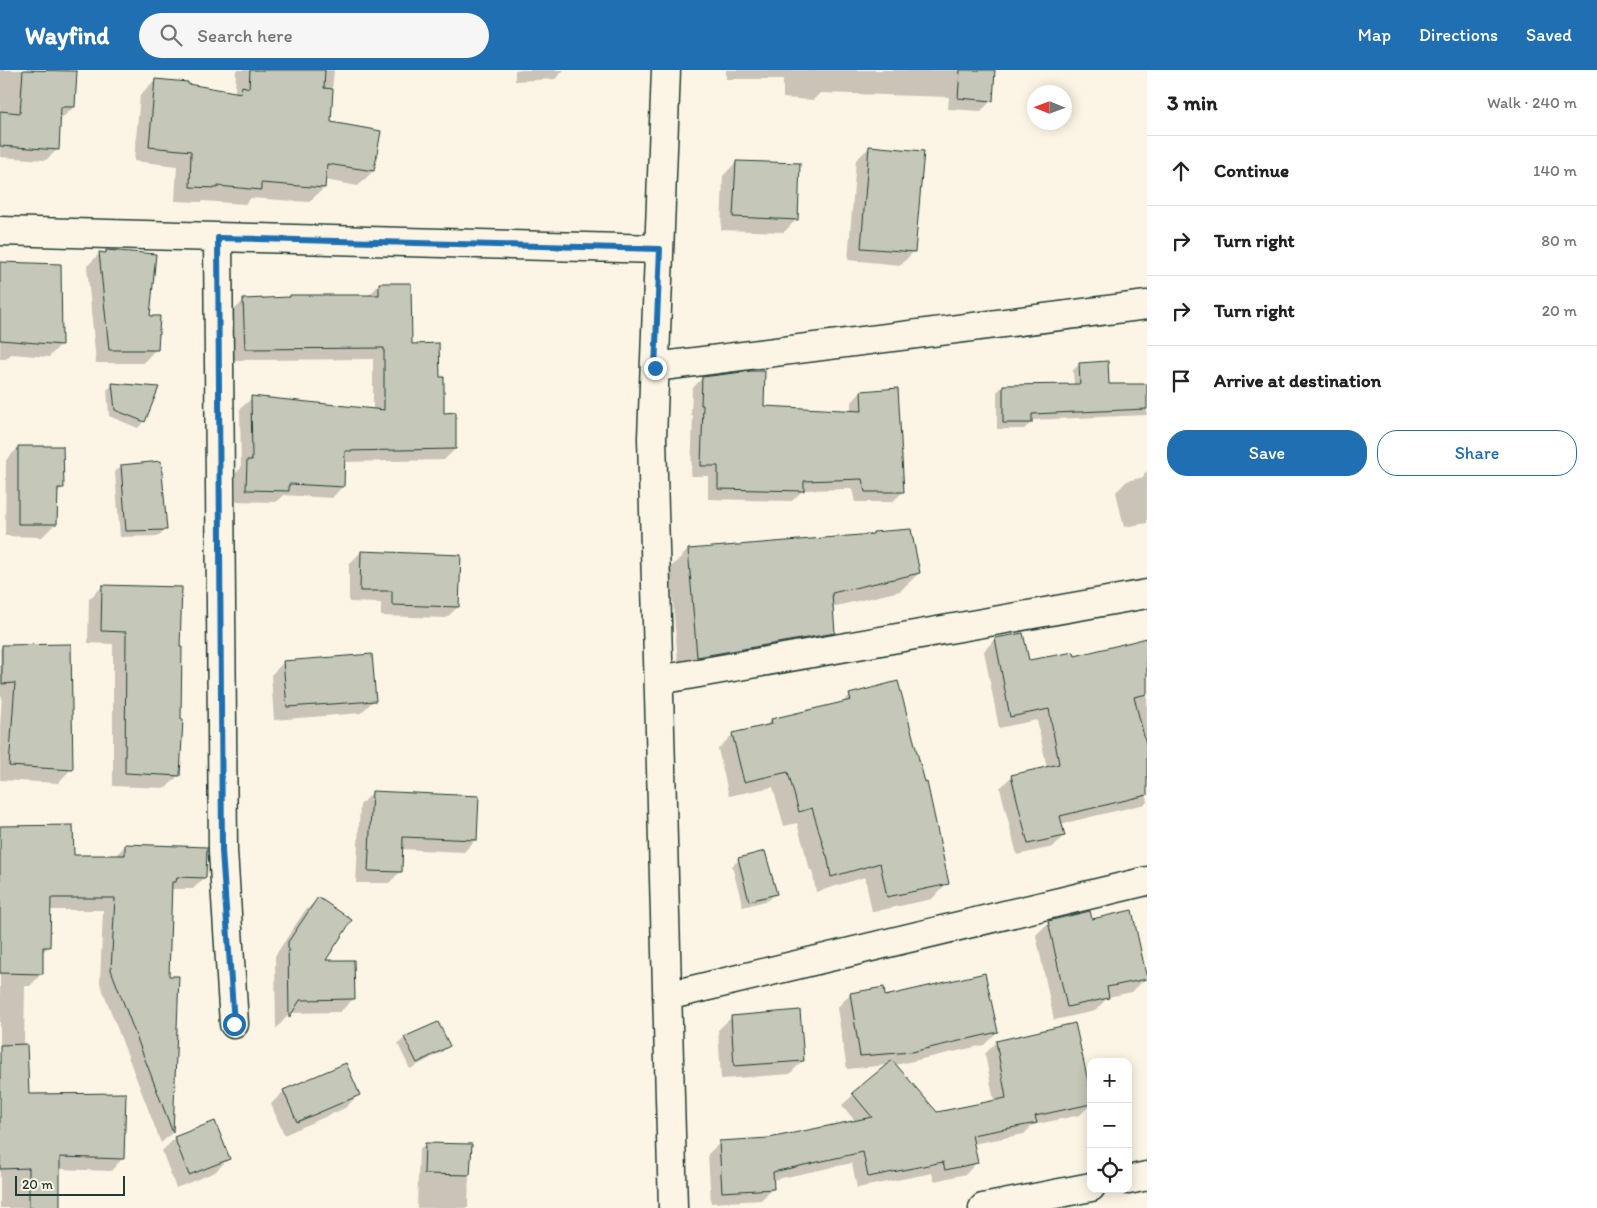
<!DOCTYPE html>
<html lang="en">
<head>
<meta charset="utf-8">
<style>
  body { margin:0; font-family:Itim,sans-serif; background:#f6f6f6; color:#222 }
  .controls { position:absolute; right:15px; bottom:15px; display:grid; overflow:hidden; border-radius:10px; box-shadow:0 2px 12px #0003 }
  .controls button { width:45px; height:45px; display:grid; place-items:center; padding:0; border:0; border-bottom:1px solid #e0e0e0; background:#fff; color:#222; font:25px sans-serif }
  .compass { position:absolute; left:1027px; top:15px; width:45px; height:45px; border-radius:50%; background:#fff; box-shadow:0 2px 12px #0003; rotate:271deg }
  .scale { position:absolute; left:15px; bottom:12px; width:110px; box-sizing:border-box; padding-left:5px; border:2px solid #1f3d34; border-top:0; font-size:14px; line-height:18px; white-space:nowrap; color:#1f3d34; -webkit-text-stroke:4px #fcf5e5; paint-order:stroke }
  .stop { position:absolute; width:15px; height:15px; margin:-11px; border:4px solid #1f6fb2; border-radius:50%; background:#fff }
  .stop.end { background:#1f6fb2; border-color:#fff; box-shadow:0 1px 5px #0008 }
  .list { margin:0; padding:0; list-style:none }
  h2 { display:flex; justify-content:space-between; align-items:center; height:65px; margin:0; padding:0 20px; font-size:21px }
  h2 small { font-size:16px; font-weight:400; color:#767676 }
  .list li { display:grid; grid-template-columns:32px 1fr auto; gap:15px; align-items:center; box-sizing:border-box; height:70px; padding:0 20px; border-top:1px solid #e0e0e0 }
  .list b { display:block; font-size:19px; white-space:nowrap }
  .list em { font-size:16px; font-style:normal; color:#767676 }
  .actions { display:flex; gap:10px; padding:15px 20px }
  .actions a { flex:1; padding:11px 0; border:1px solid #1f6fb2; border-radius:20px; text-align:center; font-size:18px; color:#1f6fb2 }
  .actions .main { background:#1f6fb2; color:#fff }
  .icon { flex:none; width:28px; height:28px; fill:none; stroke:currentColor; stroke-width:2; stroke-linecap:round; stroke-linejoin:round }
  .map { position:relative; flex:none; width:1147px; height:1138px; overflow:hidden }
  header { display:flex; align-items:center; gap:30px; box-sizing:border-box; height:70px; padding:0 25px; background:#1f6fb2; color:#fff }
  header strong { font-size:24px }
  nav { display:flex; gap:28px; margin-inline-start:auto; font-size:18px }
  .search { width:350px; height:45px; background:#f6f6f6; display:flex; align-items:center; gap:12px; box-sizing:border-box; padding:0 18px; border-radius:28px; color:#767676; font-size:19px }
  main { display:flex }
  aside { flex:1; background:#fff }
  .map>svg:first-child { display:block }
  .shadow { fill:#0003 }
  .building { fill:#c5c7b9; stroke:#1f3d34 }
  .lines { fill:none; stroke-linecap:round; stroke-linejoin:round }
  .minor-casing { stroke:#1f3d34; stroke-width:31 }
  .minor { stroke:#fcf5e5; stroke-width:28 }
  .route { stroke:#1f6fb2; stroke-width:6 }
</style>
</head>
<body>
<header>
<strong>Wayfind</strong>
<div class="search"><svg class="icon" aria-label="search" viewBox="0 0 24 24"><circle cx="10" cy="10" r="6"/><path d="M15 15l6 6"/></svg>Search here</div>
<nav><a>Map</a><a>Directions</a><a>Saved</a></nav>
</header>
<main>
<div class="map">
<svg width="1147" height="1138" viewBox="0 0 1147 1138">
  <rect width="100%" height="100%" fill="#fcf5e5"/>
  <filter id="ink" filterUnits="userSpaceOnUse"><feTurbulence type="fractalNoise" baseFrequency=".02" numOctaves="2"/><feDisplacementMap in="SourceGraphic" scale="10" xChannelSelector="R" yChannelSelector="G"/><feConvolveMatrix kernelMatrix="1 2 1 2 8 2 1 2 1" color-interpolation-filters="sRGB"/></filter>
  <g filter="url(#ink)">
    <path class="shadow" d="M0 0H69L74 37 62 48H59L58 79 46 90 0 87Z
      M236 0H334L329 53 373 101 358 116 325 110 324 118 309 132 251 128 245 134 203 131 202 132 175 131 177 96 134 91 140 25 155 10 235 24Z
      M515 0H564L555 9 515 11Z
      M726 0H994L992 30 981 41 948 39 949 27 820 23 813 30 783 28V9H726Z
      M870 77 914 181 901 195 848 190 856 90Z
      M736 92 797 149 784 162 721 160 723 106Z
      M107 181 148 247 156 279 143 293H96L87 196 100 183 104 184Z
      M0 193 61 274 49 287 11 284 6 289H0Z
      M380 214 410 276 439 308 443 344 455 379 444 390 344 392 343 416 332 428 283 425 276 432 236 431V403L241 398 240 339 252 328 373 340V289L234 290 232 242 244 230 368 226Z
      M1080 294 1107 316H1147V345L1031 350V353L1024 359H997V322L1003 316H1074L1073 300Z
      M702 308 762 337 851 342V333L861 322 903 422 892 432H855L852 419 803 420 792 431 708 429V406H691L693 345H691L692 319Z
      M113 314 144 351 138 358 109 346 107 320Z
      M19 377 63 417 57 423 55 454 42 467 5 466 6 390Z
      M121 396 166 459 159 466 120 467 115 402Z
      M1147 401V453L1124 457 1116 422 1127 411 1144 407V404Z
      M688 480 919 503 900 521 832 537 834 563 815 581 679 605 670 498Z
      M361 482 458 537 446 548 381 546V533L349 532V494Z
      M103 516 180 518 179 705 166 718 113 716V574L88 573 89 529Z
      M1022 564 1028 592 1074 588 1147 569V732L1145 734 1061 754 1064 765 1053 777 1017 785 1000 718 1012 706 1047 698 1037 650 999 658 984 581 995 569Z
      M2 576 71 699 58 713 0 710V656L2 626H0V579Z
      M284 592 374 630 361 643 274 650 271 605Z
      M850 625 947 813 932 829 872 842 865 807 816 822 812 800H810L797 753 784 756 773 717 729 726 718 679 733 664 764 657 771 650 841 634Z
      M372 723 476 769 464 782 401 779V801L389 813H356L360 735Z
      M0 758 73 786H115L126 775 205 807 193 819H170L167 907 178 908 172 1063 161 1073 100 913 103 840H49L48 877 42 883 41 904 30 916H25L24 975 28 1025 122 1089 111 1101 59 1099 58 1138H0Z
      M739 790 775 824 769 830 743 837 732 796Z
      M318 829 323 892 353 929 340 942 290 943 276 959 275 886 304 842Z
      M1091 851 1146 908 1132 922 1108 927 1095 941 1054 950 1036 865 1049 852Z
      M850 924 884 927 997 962 984 975 895 995 936 1044 994 1031 985 984 996 972 1091 1034 1080 1045 1033 1055 1024 1064 973 1074 977 1092 966 1104 934 1111 932 1103 857 1118 852 1093 772 1110 773 1118 761 1130 711 1133 708 1084 720 1073 769 1069 855 1051 842 1035 887 995 847 999 837 938Z
      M732 947 803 990 790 1004 721 1009 718 960Z
      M405 968 448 976 442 982 410 999 398 974Z
      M284 1021 358 1025 345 1038 284 1065 271 1034Z
      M175 1068 228 1089 215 1102 176 1118 162 1081Z
      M425 1074 470 1075 468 1138H470H417L419 1080Z"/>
    <path class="building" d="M23 0 77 1 75 37H61L59 80 0 76V41L20 43Z
      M250 0H325L324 18 333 19 331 52 381 61 374 101 327 94 325 118 261 113V120L218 116V118L190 117 191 81 149 77 155 9 188 12V14L241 23 242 16 249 18Z
      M960 0H995L993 31 958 28Z
      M869 76 924 81 915 182 861 178Z
      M736 91 800 93 798 150 733 147Z
      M106 180 156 184 150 246H160L158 280H109L99 182 106 183Z
      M0 192 61 194 62 275 0 270Z
      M379 213H411L412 274 439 273 440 307H444V343L456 342V379L345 381 344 417 289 414V421L246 420 247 390H252L251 326 384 340V278L245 279 243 229 290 227V225H379Z
      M1108 291 1109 314H1147V339L1032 344V353H1003V315L1080 314 1079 293Z
      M751 301H765L764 336 862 341 861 321 898 318 904 422H865L862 409 804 411V421L718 419V396H701L703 335H701L702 307Z
      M112 313 159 317 145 352 115 340Z
      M18 376H63L64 418H58L57 454H18Z
      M161 391 167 460 126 461 121 395Z
      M911 459 920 503 832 523 835 563 697 587 688 479 873 464V462Z
      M361 481 461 485 459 537 392 535V521H360Z
      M102 515 182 517 180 577H182L181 649H183L180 706 125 703 126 562 101 561Z
      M1023 563 1029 590 1074 582 1075 586 1147 568V624L1134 627 1147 678V725L1060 746 1065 766 1028 774 1011 705 1059 694 1049 639 1010 647 995 568Z
      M71 574 73 700 9 696 15 613 2 614V575Z
      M372 584 376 631 287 637 283 591Z
      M898 611 925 712H927L949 814 887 827 880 793 831 807 827 785H826L812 738 799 742 788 702 744 712 732 663 772 654 771 649 851 630 849 624Z
      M372 721 479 726 477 770 403 767 402 802 368 801Z
      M73 755 74 785H125V774L207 777 206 808 177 807 176 812H172L169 906H179L173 1063 111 900 115 828H51L50 877H43V904L0 903V756Z
      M765 781 777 824 749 831 738 788Z
      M318 827 352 850 326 890H354L355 929 300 930 289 948 288 872Z
      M1132 840 1147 909 1107 917 1109 928 1067 937 1048 851 1090 841 1092 849Z
      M985 903 998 962 912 982 860 986 850 923 884 917 885 926Z
      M800 940 804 991 734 996 731 946Z
      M438 952 450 976 417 993 404 967Z
      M1075 953 1091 1024V1034L1035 1046 1037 1053 972 1065 978 1093 945 1100 943 1092 868 1107 863 1082 773 1102 774 1119 722 1122 719 1071 769 1068 872 1047 852 1023 892 990 937 1042 1006 1028 996 971Z
      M27 974 29 1024 126 1023 124 1089 60 1087V1138H29V1098L0 1099V975Z
      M346 993 360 1025 297 1052 283 1020Z
      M215 1051 230 1089 189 1105 174 1067Z
      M425 1073 472 1074 470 1105 424 1104Z"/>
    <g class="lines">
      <defs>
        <path id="minor" d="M666 0 652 368 673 1138
          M0 161 659 179
          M218 168 223 781 234 954
          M655 297 1147 235
          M659 610 1147 524
          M667 926 1147 811
          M1128 1110 1147 1106
          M983 1138 1091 1117"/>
      </defs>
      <use href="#minor" class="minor-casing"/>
      <use href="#minor" class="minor"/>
    </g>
  </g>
  <g class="lines" filter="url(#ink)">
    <path class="route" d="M234 954 222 781 218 168 660 179 655 298"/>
  </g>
</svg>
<div class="controls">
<button>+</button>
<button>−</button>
<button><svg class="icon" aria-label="locate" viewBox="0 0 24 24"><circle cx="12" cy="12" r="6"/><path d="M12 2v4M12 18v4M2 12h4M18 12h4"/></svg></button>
</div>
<svg class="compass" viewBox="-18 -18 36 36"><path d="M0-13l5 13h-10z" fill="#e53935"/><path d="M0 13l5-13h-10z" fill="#767676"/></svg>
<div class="scale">20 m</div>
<div class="stop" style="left:234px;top:954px"></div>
<div class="stop end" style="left:655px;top:298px"></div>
</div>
<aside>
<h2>3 min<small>Walk · 240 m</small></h2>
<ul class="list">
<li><svg class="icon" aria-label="ahead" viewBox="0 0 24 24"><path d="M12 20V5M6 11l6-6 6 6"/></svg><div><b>Continue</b></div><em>140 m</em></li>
<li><svg class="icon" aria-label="right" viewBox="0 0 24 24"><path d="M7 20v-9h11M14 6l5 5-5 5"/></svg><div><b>Turn right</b></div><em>80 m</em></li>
<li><svg class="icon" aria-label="right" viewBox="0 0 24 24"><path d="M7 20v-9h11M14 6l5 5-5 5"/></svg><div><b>Turn right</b></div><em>20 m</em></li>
<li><svg class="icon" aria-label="arrive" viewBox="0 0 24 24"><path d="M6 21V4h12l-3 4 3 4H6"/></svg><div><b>Arrive at destination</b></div></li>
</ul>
<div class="actions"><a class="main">Save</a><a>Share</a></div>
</aside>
</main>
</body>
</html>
